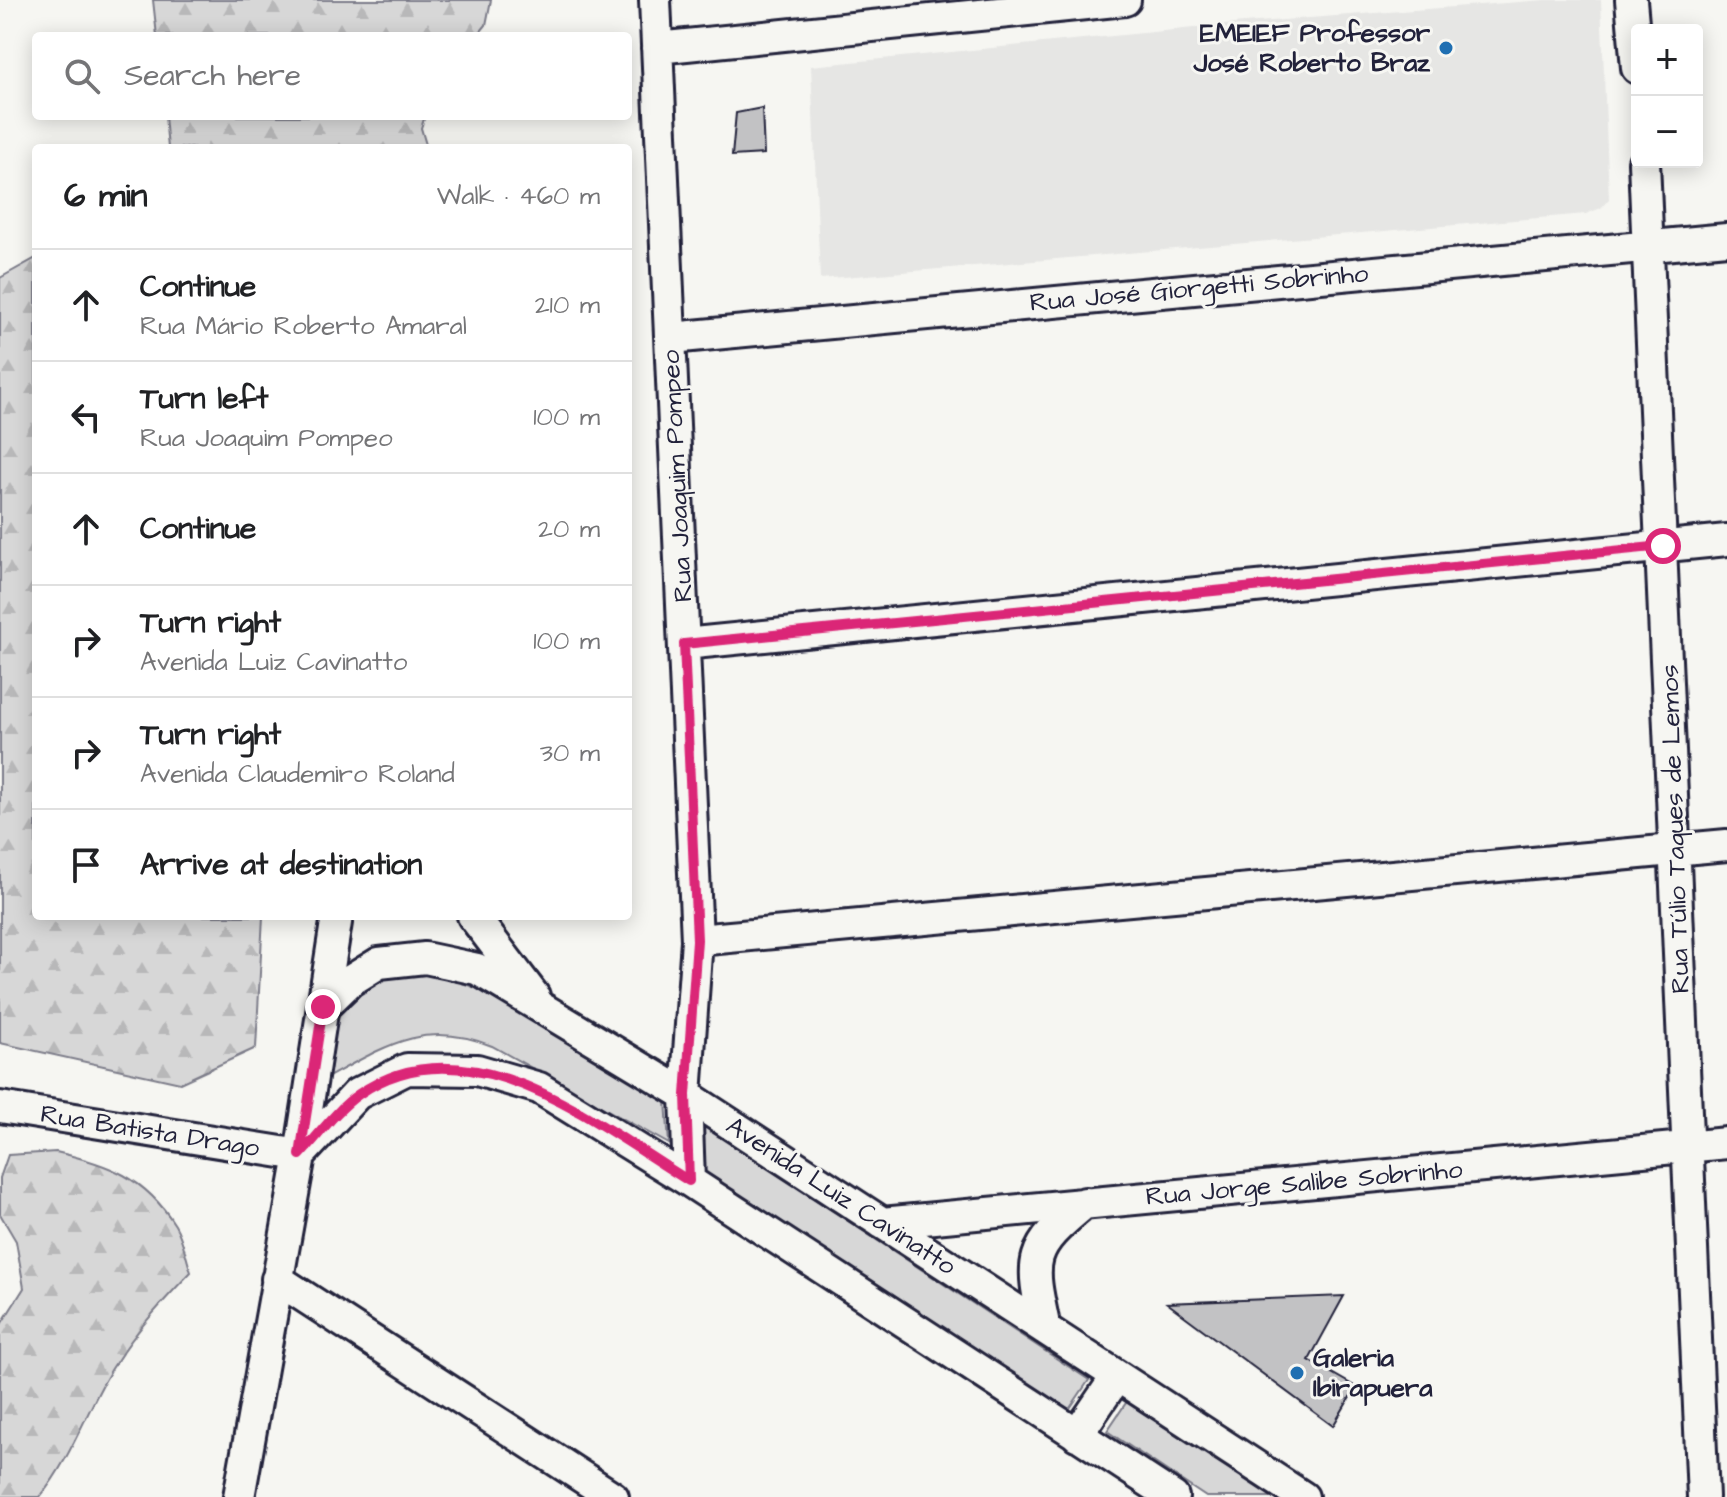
<!DOCTYPE html>
<html lang="en">
<head>
<meta charset="utf-8">
<style>
  body { margin:0; font-family:"Architects Daughter",sans-serif; background:#f2f2f2; color:#202124 }
  .controls { position:absolute; right:24px; top:24px; display:grid; overflow:hidden; border-radius:8px; box-shadow:0 4px 20px #0003 }
  .controls button { width:72px; height:72px; display:grid; place-items:center; padding:0; border:0; border-bottom:2px solid #e0e0e0; background:#fff; color:#202124; font:40px sans-serif }
  .stop { position:absolute; width:24px; height:24px; margin:-18px; border:6px solid #db2777; border-radius:50%; background:#fff }
  .stop.end { background:#db2777; border-color:#fff; box-shadow:0 2px 8px #0008 }
  .list { margin:0; padding:0; list-style:none }
  h2 { display:flex; justify-content:space-between; align-items:center; height:104px; margin:0; padding:0 32px; font-size:34px }
  h2 small { font-size:26px; font-weight:400; color:#757577 }
  .list li { display:grid; grid-template-columns:52px 1fr auto; gap:24px; align-items:center; box-sizing:border-box; height:112px; padding:0 32px; border-top:2px solid #e0e0e0 }
  .list b { display:block; font-size:30px; white-space:nowrap }
  .list p { margin:0; font-size:26px; white-space:nowrap; color:#757577 }
  .list em { font-size:26px; font-style:normal; color:#757577 }
  .icon { flex:none; width:44px; height:44px; fill:none; stroke:currentColor; stroke-width:2; stroke-linecap:round; stroke-linejoin:round }
  .map { position:relative; flex:none; width:1727px; height:1497px; overflow:hidden }
  .search { position:absolute; background:#fff; box-shadow:0 4px 20px #0003; left:32px; top:32px; width:600px; height:88px; display:flex; align-items:center; gap:20px; box-sizing:border-box; padding:0 28px; border-radius:8px; color:#757577; font-size:30px }
  .panel { position:absolute; background:#fff; box-shadow:0 4px 20px #0003; left:32px; top:144px; width:600px; height:776px; border-radius:8px }
  .map>svg:first-child { display:block }
  .built { fill:#e6e6e4 }
  .forest { fill:url(#forest-firs); stroke:#7c7c89; stroke-width:2 }
  .green { fill:#d7d7d7; stroke:#7c7c89; stroke-width:2 }
  .building { fill:#c2c2c4; stroke:#22223b; stroke-width:2 }
  .lines { fill:none; stroke-linecap:round; stroke-linejoin:round }
  .minor-casing { stroke:#22223b; stroke-width:36 }
  .minor { stroke:#f6f6f2; stroke-width:30 }
  .route { stroke:#db2777; stroke-width:10 }
  .poi-dot { fill:#1f6fb2; stroke:#f6f6f2; stroke-width:3 }
  .labels { text-anchor:middle; dominant-baseline:central; stroke-width:6; stroke-linejoin:round; paint-order:stroke }
  .poi-label { font-size:26px; font-weight:bold; fill:#22223b; stroke:#f6f6f2; text-anchor:end }
  .street-label { font-size:26px; fill:#22223b; stroke:#f6f6f2 }
</style>
</head>
<body>
<div class="map">
<svg width="1727" height="1497" viewBox="0 0 1727 1497">
  <defs>
    <pattern id="forest-firs" width="22" height="20" patternUnits="userSpaceOnUse" patternTransform="scale(2)"><rect width="22" height="20" fill="#d7d7d7"/><path d="M5 1l3.5 6h-7zM16 11l3.5 6h-7z" fill="#b8b8b9"/></pattern>
  </defs>
  <rect width="100%" height="100%" fill="#f6f6f2"/>
  <filter id="ink" filterUnits="userSpaceOnUse"><feTurbulence type="fractalNoise" baseFrequency=".0125" numOctaves="2"/><feDisplacementMap in="SourceGraphic" scale="16" xChannelSelector="R" yChannelSelector="G"/><feConvolveMatrix kernelMatrix="1 2 1 2 8 2 1 2 1" color-interpolation-filters="sRGB"/></filter>
  <g filter="url(#ink)">
    <path class="built" d="M1545 0H1601L1609 199 1601 208 1586 214 820 279 811 66 1244 23Z"/>
    <path class="forest" d="M153 0H491L486 25 477 36H157Z
      M165 116H425L421 128 427 148H168Z
      M36 258V916H263L256 1048 180 1083 0 1043V278Z
      M56 1152C108 1164 145 1177 175 1225 183 1238 186 1258 191 1272 157 1307 126 1342 103 1384 82 1423 68 1462 40 1497H0V1326L24 1288 16 1241 0 1214V1178L8 1155Z"/>
    <path class="green" d="M420 968 496 995 666 1101 669 1144 492 1046C424 1019 385 1046 325 1079L335 1014 356 991 382 973Z
      M698 1122 1089 1380 1068 1411 702 1170Z
      M1130 1397 1282 1497H1206L1107 1431Z"/>
    <path class="building" d="M762 108 764 154 732 156 736 113Z
      M1344 1296 1309 1360 1356 1387 1333 1426 1167 1303Z"/>
    <g class="lines">
      <defs>
        <path id="minor" d="M655 0 697 940 686 1095 689 1181
          M1631 0 1637 68
          M657 48 1125 0
          M1644 162 1703 1497
          M671 338 1727 239
          M684 644 1727 540
          M473 916 534 996
          M697 940 1727 845
          M323 1007 350 981 379 963 425 958 477 969 686 1095 1303 1497
          M0 1107 300 1155
          M300 1155 357 1094 407 1069 477 1070 539 1088 689 1181 1173 1497
          M882 1223 1727 1143
          M277 1279 613 1497
          M1045 1329C1030 1259 1027 1250 1085 1203
          M1077 1435 1117 1376
          M239 1497 300 1155 337 916"/>
      </defs>
      <use href="#minor" class="minor-casing"/>
      <use href="#minor" class="minor"/>
    </g>
  </g>
  <g class="lines" filter="url(#ink)">
    <path class="route" d="M323 1007 300 1155C318 1136 337 1109 359 1094 468 1018 596 1124 689 1181L686 1095 697 940 684 644 1663 546"/>
  </g>
  <g class="poi-dot">
    <circle cx="1446" cy="48" r="8"/>
    <circle cx="1297" cy="1373" r="8"/>
  </g>
  <g class="labels">
    <g class="poi-label">
      <text x="1430" y="33">EMEIEF Professor<tspan x="1430" dy="30">José Roberto Braz</tspan></text>
      <text x="1313" y="1358" text-anchor="start">Galeria<tspan x="1313" dy="30">Ibirapuera</tspan></text>
    </g>
    <g class="street-label">
      <text transform="translate(1199 288) rotate(-5)">Rua José Giorgetti Sobrinho</text>
      <text transform="translate(677 476) rotate(-93)">Rua Joaquim Pompeo</text>
      <text transform="translate(1675 829) rotate(-92)">Rua Túlio Taques de Lemos</text>
      <text transform="translate(150 1131) rotate(9)">Rua Batista Drago</text>
      <text transform="translate(1304 1183) rotate(-5)">Rua Jorge Salibe Sobrinho</text>
      <text transform="translate(841 1196) rotate(33)">Avenida Luiz Cavinatto</text>
    </g>
  </g>
</svg>
<div class="controls">
<button>+</button>
<button>−</button>
</div>
<div class="stop" style="left:1663px;top:546px"></div>
<div class="stop end" style="left:323px;top:1007px"></div>
<div class="search"><svg class="icon" aria-label="search" viewBox="0 0 24 24"><circle cx="10" cy="10" r="6"/><path d="M15 15l6 6"/></svg>Search here</div>
<section class="panel">
<h2>6 min<small>Walk · 460 m</small></h2>
<ul class="list">
<li><svg class="icon" aria-label="ahead" viewBox="0 0 24 24"><path d="M12 20V5M6 11l6-6 6 6"/></svg><div><b>Continue</b><p>Rua Mário Roberto Amaral</p></div><em>210 m</em></li>
<li><svg class="icon" aria-label="left" viewBox="0 0 24 24"><path d="M17 20v-9H6M10 6l-5 5 5 5"/></svg><div><b>Turn left</b><p>Rua Joaquim Pompeo</p></div><em>100 m</em></li>
<li><svg class="icon" aria-label="ahead" viewBox="0 0 24 24"><path d="M12 20V5M6 11l6-6 6 6"/></svg><div><b>Continue</b></div><em>20 m</em></li>
<li><svg class="icon" aria-label="right" viewBox="0 0 24 24"><path d="M7 20v-9h11M14 6l5 5-5 5"/></svg><div><b>Turn right</b><p>Avenida Luiz Cavinatto</p></div><em>100 m</em></li>
<li><svg class="icon" aria-label="right" viewBox="0 0 24 24"><path d="M7 20v-9h11M14 6l5 5-5 5"/></svg><div><b>Turn right</b><p>Avenida Claudemiro Roland</p></div><em>30 m</em></li>
<li><svg class="icon" aria-label="arrive" viewBox="0 0 24 24"><path d="M6 21V4h12l-3 4 3 4H6"/></svg><div><b>Arrive at destination</b></div></li>
</ul>
</section>
</div>
</body>
</html>
